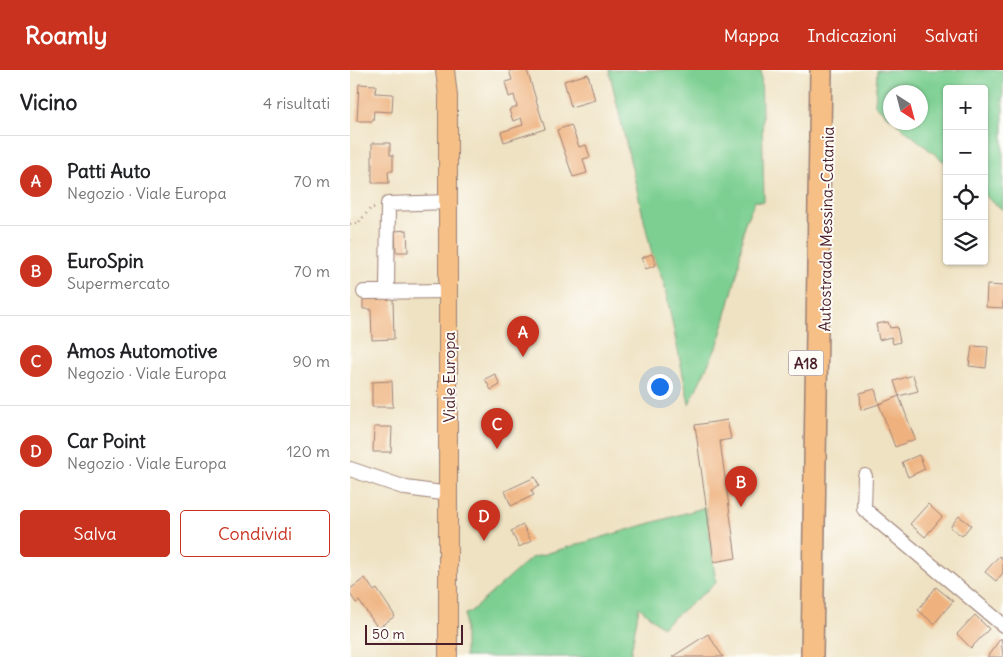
<!DOCTYPE html>
<html lang="it">
<head>
<meta charset="utf-8">
<style>
  body { margin:0; font-family:Delius,sans-serif; background:#f2f2f2; color:#202124 }
  .controls { position:absolute; right:15px; top:15px; display:grid; overflow:hidden; border-radius:5px; box-shadow:0 1px 4px #0004 }
  .controls button { width:45px; height:45px; display:grid; place-items:center; padding:0; border:0; border-bottom:1px solid #e0e0e0; background:#fff; color:#202124; font:25px sans-serif }
  .compass { position:absolute; left:533px; top:15px; width:45px; height:45px; border-radius:50%; background:#fff; box-shadow:0 1px 4px #0004; rotate:144deg }
  .scale { position:absolute; left:15px; bottom:12px; width:98px; box-sizing:border-box; padding-left:5px; border:2px solid #4a1f2b; border-top:0; font-size:14px; line-height:18px; white-space:nowrap; color:#4a1f2b; -webkit-text-stroke:4px #fdfcf7; paint-order:stroke }
  .you { position:absolute; left:309px; top:316px; width:18px; height:18px; margin:-12px; border:4px solid #fff; border-radius:50%; background:#1a73e8; box-shadow:0 0 0 8px #1a73e833 }
  .badge { display:grid; place-items:center; width:32px; height:32px; border-radius:50%; background:#c8321e; color:#fff; font-size:16px; font-weight:700 }
  .pin { position:absolute; translate:-50% -41px; filter:drop-shadow(0 1px 2px #0008) }
  .pin::after { content:''; position:absolute; top:26px; width:18px; height:15px; background:inherit; clip-path:polygon(0 0,100% 0,50% 100%) }
  .list { margin:0; padding:0; list-style:none }
  h2 { display:flex; justify-content:space-between; align-items:center; height:65px; margin:0; padding:0 20px; font-size:21px }
  h2 small { font-size:16px; font-weight:400; color:#757577 }
  .list li { display:grid; grid-template-columns:32px 1fr auto; gap:15px; align-items:center; box-sizing:border-box; height:90px; padding:0 20px; border-top:1px solid #e0e0e0 }
  .list b { display:block; font-size:19px; white-space:nowrap }
  .list p { margin:0; font-size:16px; white-space:nowrap; color:#757577 }
  .list em { font-size:16px; font-style:normal; color:#757577 }
  .actions { display:flex; gap:10px; padding:15px 20px }
  .actions a { flex:1; padding:11px 0; border:1px solid #c8321e; border-radius:5px; text-align:center; font-size:18px; color:#c8321e }
  .actions .main { background:#c8321e; color:#fff }
  .icon { flex:none; width:28px; height:28px; fill:none; stroke:currentColor; stroke-width:2; stroke-linecap:round; stroke-linejoin:round }
  .map { position:relative; flex:none; width:653px; height:587px; overflow:hidden }
  header { display:flex; align-items:center; gap:30px; box-sizing:border-box; height:70px; padding:0 25px; background:#c8321e; color:#fff }
  header strong { font-size:24px }
  nav { display:flex; gap:28px; margin-inline-start:auto; font-size:18px }
  main { display:flex }
  aside { flex:1; background:#fff }
  .map>svg:first-child { display:block }
  .green { fill:#7ccf91; stroke:#63775e }
  .building { fill:#efb27f }
  .lines { fill:none; stroke-linecap:round; stroke-linejoin:round }
  .minor-casing { stroke:#9c8076; stroke-width:16 }
  .major-casing { stroke:#9c8076; stroke-width:20 }
  .highway-casing { stroke:#9c8076; stroke-width:24 }
  .path { stroke:#9c8076; stroke-width:2.5; stroke-dasharray:1 4; stroke-linecap:butt }
  .minor { stroke:#fff; stroke-width:14 }
  .major { stroke:#f5bf86; stroke-width:18 }
  .highway { stroke:#f5bf86; stroke-width:21 }
  .labels { text-anchor:middle; dominant-baseline:central; stroke-width:4; stroke-linejoin:round; paint-order:stroke }
  .shield { fill:#fdfcf7; stroke:#806168; stroke-width:1 }
  .shield-label { font-size:15px; font-weight:bold; fill:#4a1f2b }
  .street-label { font-size:16px; fill:#4a1f2b; stroke:#fdfcf7 }
</style>
</head>
<body>
<header>
<strong>Roamly</strong>
<nav><a>Mappa</a><a>Indicazioni</a><a>Salvati</a></nav>
</header>
<main>
<aside>
<h2>Vicino<small>4 risultati</small></h2>
<ul class="list">
<li><span class="badge">A</span><div><b>Patti Auto</b><p>Negozio · Viale Europa</p></div><em>70 m</em></li>
<li><span class="badge">B</span><div><b>EuroSpin</b><p>Supermercato</p></div><em>70 m</em></li>
<li><span class="badge">C</span><div><b>Amos Automotive</b><p>Negozio · Viale Europa</p></div><em>90 m</em></li>
<li><span class="badge">D</span><div><b>Car Point</b><p>Negozio · Viale Europa</p></div><em>120 m</em></li>
</ul>
<div class="actions"><a class="main">Salva</a><a>Condividi</a></div>
</aside>
<div class="map">
<svg width="653" height="587" viewBox="0 0 653 587">
  <rect width="100%" height="100%" fill="#fdfcf7"/>
  <filter id="ink" filterUnits="userSpaceOnUse"><feTurbulence type="fractalNoise" baseFrequency=".02" numOctaves="2"/><feDisplacementMap in="SourceGraphic" scale="10" xChannelSelector="R" yChannelSelector="G"/><feConvolveMatrix kernelMatrix="1 2 1 2 8 2 1 2 1" color-interpolation-filters="sRGB"/></filter>
  <filter id="wash" filterUnits="userSpaceOnUse"><feTurbulence type="fractalNoise" baseFrequency=".0096" numOctaves="4" result="noise"/><feDisplacementMap in="SourceGraphic" scale="20" xChannelSelector="R" yChannelSelector="G"/><feGaussianBlur stdDeviation="1.12" result="paint"/><feColorMatrix in="noise" values="0 0 0 0 0 0 0 0 0 0 0 0 0 0 0 0 0 1.4 0 .05"/><feComposite in="paint" operator="in"/></filter>
  <g filter="url(#wash)">
    <rect width="100%" height="100%" fill="#efe2c2"/>
    <path class="green" d="M259 0H411L414 132 405 131 394 155 388 201 368 274 339 334 314 213 302 184Z
      M527 0H653V140L634 125V19H597V94L546 53 570 52V22H540V48L525 35Z
      M356 437 366 513 312 557 289 537 280 587H115V544L119 543 181 488Z"/>
    <g id="blocks">
      <path class="building" d="M159 0H177L195 59 154 72 151 62 173 55 171 48 163 51 159 40 167 37 164 25 159 27 155 12 162 10Z
        M238 4 245 30 221 37 214 11Z
        M9 14 26 15 25 23 43 24 42 42 24 41 23 51H7Z
        M221 55 229 77 236 75 240 87 233 89 237 103 223 107 207 60Z
        M22 73H40V85H43V101H38L39 113H22Z
        M57 160 58 182H46L45 161Z
        M302 184 306 195 296 199 291 188Z
        M637 215 653 216V238L636 237Z
        M43 228 44 269 22 270 21 239H13V229Z
        M538 252 540 258 547 257 550 272 543 274 541 267 529 270 526 254Z
        M622 276 638 277 636 298 619 296Z
        M145 304 150 315 141 320 135 309Z
        M563 305 568 321 549 326 544 311Z
        M42 311 43 337H22V312Z
        M525 319 529 334 511 340 510 323Z
        M549 326 565 369 545 377 529 334Z
        M377 350 381 369 370 371 386 488 364 492 345 355Z
        M24 357H42L41 382H23Z
        M569 385 575 399 558 407 552 392Z
        M185 407 189 416 181 420 184 425 161 436 155 421Z
        M578 434 592 447 575 467 560 454Z
        M609 446 621 455 612 466 600 457Z
        M173 455 181 471 169 477 161 461Z
        M649 486 653 489V503L646 511 635 502Z
        M15 508 24 521 27 519 45 546 28 558 9 531 6 533 0 524V519Z
        M586 517 603 531 584 554 568 540Z
        M625 545 639 559 621 578 607 564Z
        M358 564 373 587H322Z
        M651 568 653 587H637Z"/>
    </g>
  </g>
  <g filter="url(#ink)">
    <use href="#blocks" fill-opacity="0" stroke="#9c8076" stroke-width="1"/>
    <g class="lines">
      <defs>
        <path id="minor" d="M14 222 99 221
          M37 222 38 134 99 132
          M0 399 56 418 99 424
          M515 406 514 439 653 555"/>
        <path id="major" d="M95 0 98 26V587"/>
        <path id="highway" d="M462 587 471 0"/>
      </defs>
      <use href="#minor" class="minor-casing"/>
      <use href="#major" class="major-casing"/>
      <use href="#highway" class="highway-casing"/>
      <path class="path" d="M0 154 8 153 21 138 27 137
        M0 170 5 171"/>
      <use href="#minor" class="minor"/>
      <use href="#major" class="major"/>
      <use href="#highway" class="highway"/>
    </g>
  </g>
  <g class="labels">
    <rect class="shield" x="438.5" y="280.5" width="35" height="25" rx="4"/>
    <g class="shield-label">
      <text x="456" y="293">A18</text>
    </g>
    <g class="street-label">
      <text transform="translate(476 159) rotate(-89)">Autostrada Messina-Catania</text>
      <text transform="translate(99 307) rotate(-90)">Viale Europa</text>
    </g>
  </g>
</svg>
<div class="controls">
<button>+</button>
<button>−</button>
<button><svg class="icon" aria-label="locate" viewBox="0 0 24 24"><circle cx="12" cy="12" r="6"/><path d="M12 2v4M12 18v4M2 12h4M18 12h4"/></svg></button>
<button><svg class="icon" aria-label="layers" viewBox="0 0 24 24"><path d="M12 4l9 5-9 5-9-5zM3 14l9 5 9-5"/></svg></button>
</div>
<svg class="compass" viewBox="-18 -18 36 36"><path d="M0-13l5 13h-10z" fill="#e53935"/><path d="M0 13l5-13h-10z" fill="#757577"/></svg>
<div class="scale">50 m</div>
<div class="you"></div>
<div class="pin badge" style="left:173px;top:287px">A</div>
<div class="pin badge" style="left:391px;top:437px">B</div>
<div class="pin badge" style="left:147px;top:379px">C</div>
<div class="pin badge" style="left:134px;top:471px">D</div>
</div>
</main>
</body>
</html>
